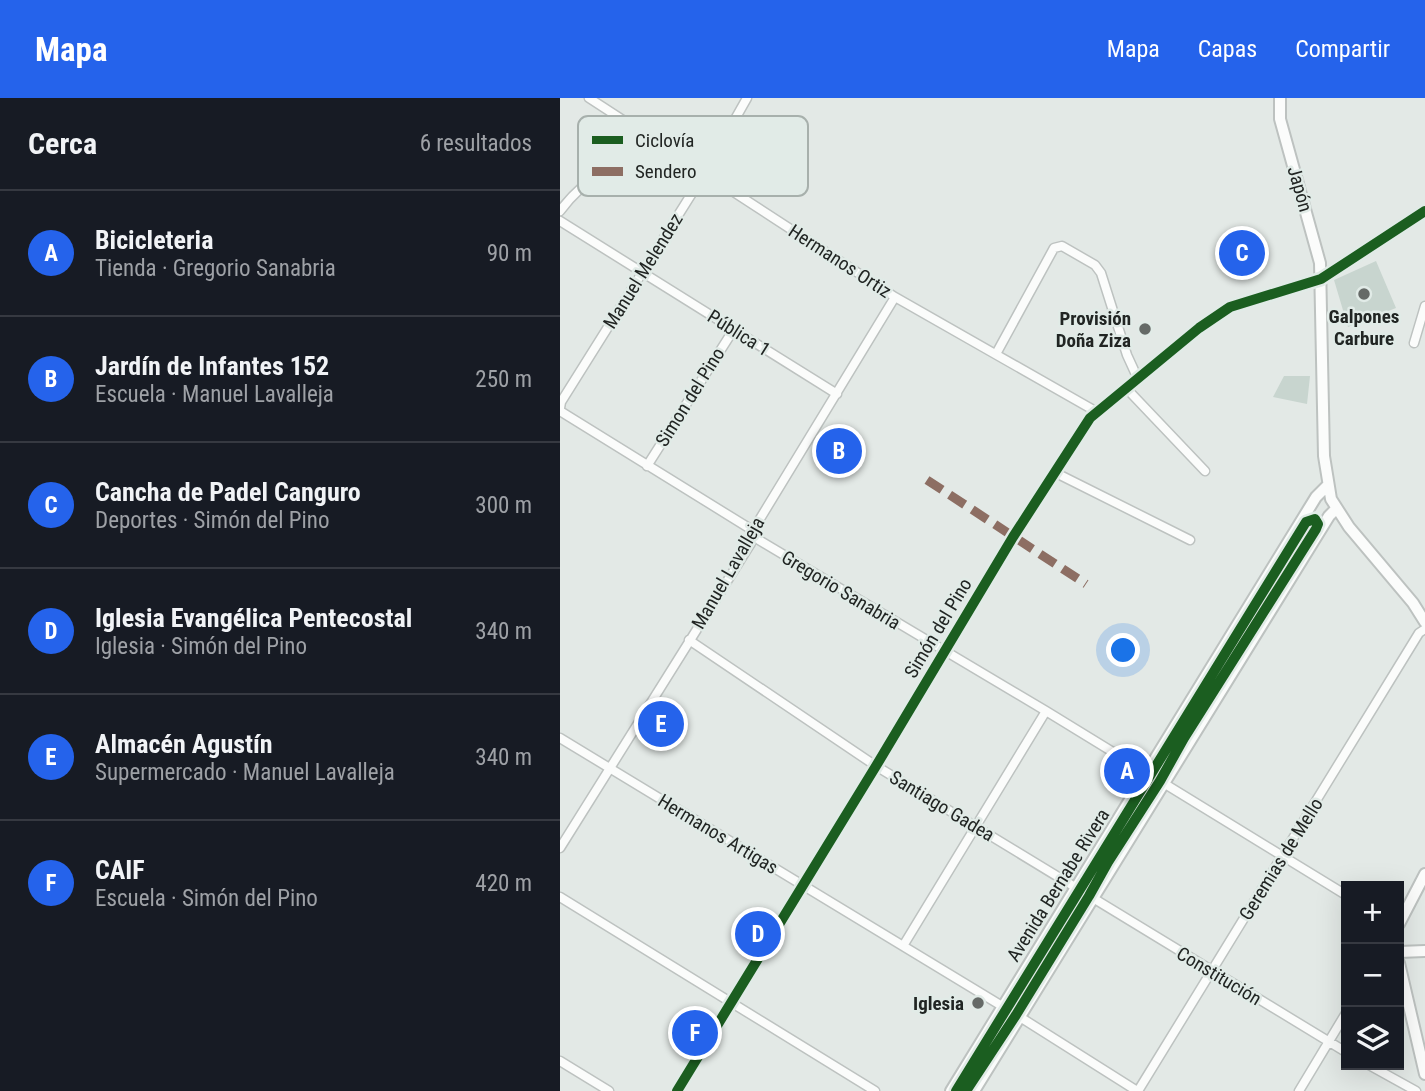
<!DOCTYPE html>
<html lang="es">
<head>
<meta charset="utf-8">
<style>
  body { margin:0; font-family:"Roboto Condensed",sans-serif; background:#242831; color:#f1f3f6 }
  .controls { position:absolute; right:21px; bottom:21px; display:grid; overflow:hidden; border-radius:0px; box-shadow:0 7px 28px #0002 }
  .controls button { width:63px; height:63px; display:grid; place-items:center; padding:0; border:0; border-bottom:2px solid #363941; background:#171b24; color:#f1f3f6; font:35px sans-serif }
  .you { position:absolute; left:564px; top:553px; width:24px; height:24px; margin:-18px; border:5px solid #fff; border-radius:50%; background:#1a73e8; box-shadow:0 0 0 10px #1a73e833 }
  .badge { display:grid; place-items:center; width:46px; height:46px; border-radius:50%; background:#2563eb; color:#fff; font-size:23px; font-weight:700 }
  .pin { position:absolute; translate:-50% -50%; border:4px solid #fff; box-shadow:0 2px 7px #0006 }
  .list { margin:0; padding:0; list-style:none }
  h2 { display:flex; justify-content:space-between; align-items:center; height:91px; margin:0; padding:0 28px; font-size:30px }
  h2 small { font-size:23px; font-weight:400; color:#9ea1a6 }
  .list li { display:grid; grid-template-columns:46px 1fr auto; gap:21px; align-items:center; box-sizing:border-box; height:126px; padding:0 28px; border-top:2px solid #363941 }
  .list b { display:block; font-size:26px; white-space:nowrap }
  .list p { margin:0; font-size:23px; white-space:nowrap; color:#9ea1a6 }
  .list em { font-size:23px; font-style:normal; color:#9ea1a6 }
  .icon { flex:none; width:38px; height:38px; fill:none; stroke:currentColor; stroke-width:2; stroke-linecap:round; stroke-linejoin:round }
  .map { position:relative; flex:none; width:865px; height:993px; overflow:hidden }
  header { display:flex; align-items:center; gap:42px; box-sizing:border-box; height:98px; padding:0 35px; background:#2563eb; color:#fff }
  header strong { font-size:33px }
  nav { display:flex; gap:38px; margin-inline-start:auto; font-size:24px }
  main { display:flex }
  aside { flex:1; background:#171b24 }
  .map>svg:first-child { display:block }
  .building { fill:#c8d5cf }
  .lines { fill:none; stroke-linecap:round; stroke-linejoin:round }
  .minor-casing { stroke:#bdc2c0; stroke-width:11 }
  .tertiary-casing { stroke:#bdc2c0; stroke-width:14 }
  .minor { stroke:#fbfcfb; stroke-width:8 }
  .tertiary { stroke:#fbfcfb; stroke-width:10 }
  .quiet { stroke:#8d6e63; stroke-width:9; stroke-dasharray:18 9; stroke-linecap:butt }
  .cycleway-casing { stroke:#e1ebe7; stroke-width:15 }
  .cycleway { stroke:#1b5e20; stroke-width:10 }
  .poi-dot { fill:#656a67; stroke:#e1ebe7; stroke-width:2.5 }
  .labels { text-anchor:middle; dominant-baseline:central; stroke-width:5; stroke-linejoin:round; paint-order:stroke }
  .street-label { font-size:19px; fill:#212523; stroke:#e1ebe7 }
  .poi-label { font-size:19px; font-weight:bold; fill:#212523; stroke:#e1ebe7; text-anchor:end }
  .key { fill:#e1ebe7; stroke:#a7b0ac; stroke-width:2 }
  .key-label { font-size:19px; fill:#212523 }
</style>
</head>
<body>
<header>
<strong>Mapa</strong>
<nav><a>Mapa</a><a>Capas</a><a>Compartir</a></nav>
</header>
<main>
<aside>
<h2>Cerca<small>6 resultados</small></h2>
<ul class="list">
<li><span class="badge">A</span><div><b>Bicicleteria</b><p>Tienda · Gregorio Sanabria</p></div><em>90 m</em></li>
<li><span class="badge">B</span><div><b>Jardín de Infantes 152</b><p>Escuela · Manuel Lavalleja</p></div><em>250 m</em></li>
<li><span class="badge">C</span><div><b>Cancha de Padel Canguro</b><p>Deportes · Simón del Pino</p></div><em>300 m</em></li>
<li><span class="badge">D</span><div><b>Iglesia Evangélica Pentecostal</b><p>Iglesia · Simón del Pino</p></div><em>340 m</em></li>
<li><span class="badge">E</span><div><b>Almacén Agustín</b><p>Supermercado · Manuel Lavalleja</p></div><em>340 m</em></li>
<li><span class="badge">F</span><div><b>CAIF</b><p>Escuela · Simón del Pino</p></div><em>420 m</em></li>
</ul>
</aside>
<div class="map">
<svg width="865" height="993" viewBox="0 0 865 993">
  <rect width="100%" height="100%" fill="#e3e9e6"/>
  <path class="building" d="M816 163 836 210 788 229 774 182Z
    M724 278H750L747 306 713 299Z"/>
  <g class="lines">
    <defs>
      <path id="minor" d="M29 0 335 199 537 314
        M0 113C26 78 60 62 99 46
        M0 123 277 296
        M854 245 865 208
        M436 256 494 150 502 148 535 167 541 175 567 257 578 281
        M567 291 645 373
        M0 310 1 304 144 76 187 0
        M0 313 189 430 199 442 486 613 786 797
        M87 368 174 231
        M494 374 630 442
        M129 542 316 668 786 954
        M0 640 460 919 577 993
        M0 750 191 445 195 429 335 199
        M0 799 315 993
        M343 848 486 613
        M0 963 49 993
        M809 967 856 993
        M117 993 316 668 453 439 524 327 537 314 639 230 670 209 761 181
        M578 993 859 535 865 531
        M739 993 786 915"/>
      <path id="tertiary" d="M720 0V21L760 165 764 358 771 401 789 429 853 505 865 524
        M761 181 865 113
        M839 826 865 776
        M839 854 865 853
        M839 865 865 976
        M391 993 756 399 768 387
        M414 993 769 418 776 411"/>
    </defs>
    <use href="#minor" class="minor-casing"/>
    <use href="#tertiary" class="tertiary-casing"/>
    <use href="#minor" class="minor"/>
    <use href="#tertiary" class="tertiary"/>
    <path class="quiet" d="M367 382 526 486"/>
    <defs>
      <path id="cycleway" d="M117 993 316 668 453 439 530 320 639 230 670 209 761 181 865 113
        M396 993 746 424 755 421 758 426 756 431 624 640 600 683 548 764 529 798 456 917 406 993"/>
    </defs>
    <use href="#cycleway" class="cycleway-casing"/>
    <use href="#cycleway" class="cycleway"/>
  </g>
  <g class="poi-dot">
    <circle cx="804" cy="196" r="7"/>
    <circle cx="585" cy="231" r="7"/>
    <circle cx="418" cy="905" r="7"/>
  </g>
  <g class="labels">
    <g class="street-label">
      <text transform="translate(740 91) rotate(74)">Japón</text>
      <text transform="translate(280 163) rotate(33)">Hermanos Ortiz</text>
      <text transform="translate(83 173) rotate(-58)">Manuel Melendez</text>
      <text transform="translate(179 235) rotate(32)">Pública 1</text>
      <text transform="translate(130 299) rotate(-58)">Simon del Pino</text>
      <text transform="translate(168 475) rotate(-60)">Manuel Lavalleja</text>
      <text transform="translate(281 492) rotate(31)">Gregorio Sanabria</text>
      <text transform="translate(378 530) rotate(-59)">Simón del Pino</text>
      <text transform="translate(382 708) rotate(31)">Santiago Gadea</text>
      <text transform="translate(158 736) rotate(31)">Hermanos Artigas</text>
      <text transform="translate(721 761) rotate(-58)">Geremias de Mello</text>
      <text transform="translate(498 787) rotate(-58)">Avenida Bernabe Rivera</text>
      <text transform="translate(659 878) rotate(31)">Constitución</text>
    </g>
    <g class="poi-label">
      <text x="804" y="218" text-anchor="middle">Galpones<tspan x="804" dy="22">Carbure</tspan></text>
      <text x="571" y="220">Provisión<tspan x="571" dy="22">Doña Ziza</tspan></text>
      <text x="404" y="905">Iglesia</text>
    </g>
  </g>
  <rect x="18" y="18" width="230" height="80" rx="10" class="key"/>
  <rect x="32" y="38" width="31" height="8" fill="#1b5e20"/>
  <rect x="32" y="69" width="31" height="9" fill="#8d6e63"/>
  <g class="key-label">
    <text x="75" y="49">Ciclovía</text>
    <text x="75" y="80">Sendero</text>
  </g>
</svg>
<div class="controls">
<button>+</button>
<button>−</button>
<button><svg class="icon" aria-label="layers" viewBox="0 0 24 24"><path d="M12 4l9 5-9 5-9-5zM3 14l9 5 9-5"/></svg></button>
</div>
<div class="you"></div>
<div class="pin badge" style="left:567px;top:673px">A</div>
<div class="pin badge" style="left:279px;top:353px">B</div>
<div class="pin badge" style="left:682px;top:155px">C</div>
<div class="pin badge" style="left:198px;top:836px">D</div>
<div class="pin badge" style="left:101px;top:626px">E</div>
<div class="pin badge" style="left:135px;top:935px">F</div>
</div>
</main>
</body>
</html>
